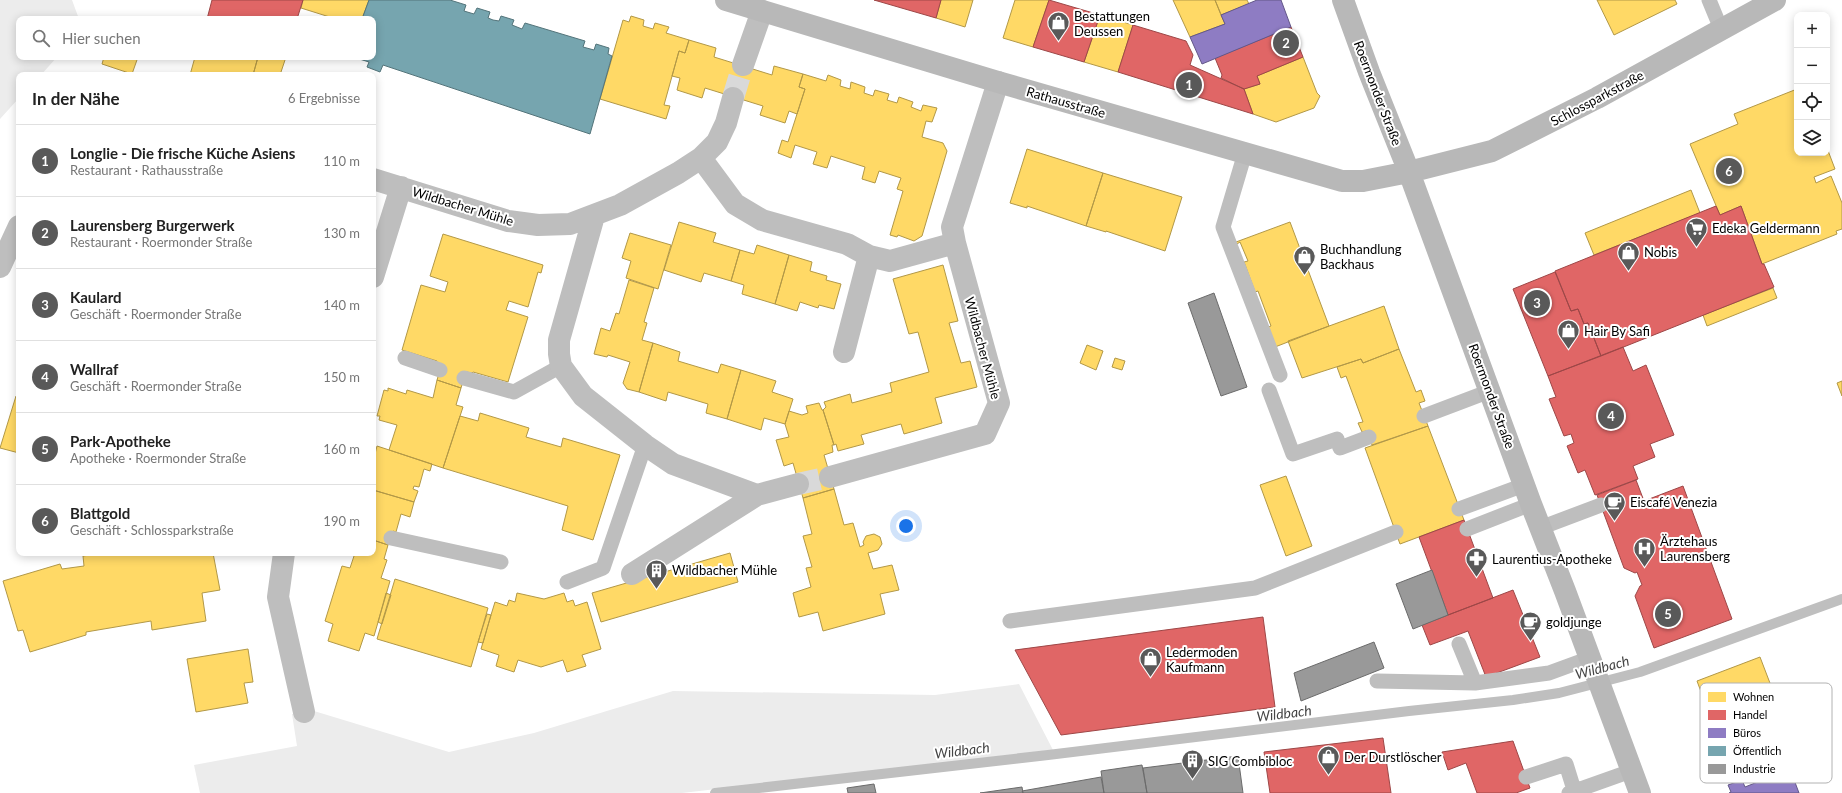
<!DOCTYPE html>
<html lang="de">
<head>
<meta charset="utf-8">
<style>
  body { margin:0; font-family:Lato,sans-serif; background:#f6f6f6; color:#222 }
  .controls { position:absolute; right:12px; top:12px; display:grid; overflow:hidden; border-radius:8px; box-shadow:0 2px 10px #0003 }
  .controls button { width:36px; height:36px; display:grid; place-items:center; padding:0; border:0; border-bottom:1px solid #e0e0e0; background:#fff; color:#222; font:20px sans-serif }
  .you { position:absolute; left:906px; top:526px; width:14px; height:14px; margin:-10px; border:3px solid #fff; border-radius:50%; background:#1a73e8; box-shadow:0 0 0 6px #1a73e833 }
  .badge { display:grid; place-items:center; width:26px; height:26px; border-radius:50%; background:#595959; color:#fff; font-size:13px; font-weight:700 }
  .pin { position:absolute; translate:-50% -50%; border:2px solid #fff; box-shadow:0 1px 4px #0006 }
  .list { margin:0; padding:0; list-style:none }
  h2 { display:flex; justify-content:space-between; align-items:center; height:52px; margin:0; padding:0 16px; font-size:17px }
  h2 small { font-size:13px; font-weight:400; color:#767676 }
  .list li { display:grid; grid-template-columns:26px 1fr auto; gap:12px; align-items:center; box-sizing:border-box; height:72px; padding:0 16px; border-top:1px solid #e0e0e0 }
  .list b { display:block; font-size:15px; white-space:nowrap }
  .list p { margin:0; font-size:13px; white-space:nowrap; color:#767676 }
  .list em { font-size:13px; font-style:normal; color:#767676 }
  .icon { flex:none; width:22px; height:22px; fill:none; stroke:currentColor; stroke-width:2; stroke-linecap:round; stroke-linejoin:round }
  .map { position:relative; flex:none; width:1842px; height:793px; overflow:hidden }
  .search { position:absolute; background:#fff; box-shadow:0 2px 10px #0003; left:16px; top:16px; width:360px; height:44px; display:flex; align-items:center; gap:10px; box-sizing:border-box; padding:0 14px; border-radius:8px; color:#767676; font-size:15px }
  .panel { position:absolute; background:#fff; box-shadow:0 2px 10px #0003; left:16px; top:72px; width:360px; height:484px; border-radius:8px }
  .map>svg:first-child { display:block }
  .green { fill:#ececec }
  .homes { fill:#ffd966; stroke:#b29847 }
  .shops { fill:#e06666; stroke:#9d4747 }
  .offices { fill:#8e7cc3; stroke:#635788 }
  .public { fill:#76a5af; stroke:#53747a }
  .industry { fill:#999; stroke:#6b6b6b }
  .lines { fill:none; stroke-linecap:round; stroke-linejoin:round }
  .stream { stroke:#bfbfbf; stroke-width:10 }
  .street-tunnel { stroke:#d9d9d9; stroke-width:22; stroke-dasharray:22 11; stroke-linecap:butt }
  .lane { stroke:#bebebe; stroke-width:15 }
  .street { stroke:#bebebe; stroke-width:22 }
  .secondary { stroke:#b8b8b8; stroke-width:22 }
  .labels { text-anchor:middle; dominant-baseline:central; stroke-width:4; stroke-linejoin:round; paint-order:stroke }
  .poi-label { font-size:13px; fill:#000; stroke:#fff; text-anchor:start }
  .street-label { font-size:13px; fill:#000; stroke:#fff }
  .water-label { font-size:14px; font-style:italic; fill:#444; stroke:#fff }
  .key { fill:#fff; stroke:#b2b2b2; stroke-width:1 }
  .key-label { font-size:11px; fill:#000 }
</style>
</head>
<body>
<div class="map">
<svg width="1842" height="793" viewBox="0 0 1842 793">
  <rect width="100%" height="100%" fill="#fff"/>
  <path class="green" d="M0 0H72L79 19H19V57H57L41 75H19V98L0 119Z
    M1019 684 1053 750 682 793H200L194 765 297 746 292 714 314 711 449 752 534 733 673 691 935 695Z"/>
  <path class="homes" d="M303 0H369L362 19H336L301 8Z
    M941 0H973L965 27 936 18Z
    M1015 0H1049L1033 47 1003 38Z
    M1173 0H1215L1225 24 1190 37Z
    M1215 0H1247L1249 4 1221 15Z
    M1597 0H1675L1677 4 1614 35Z
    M1100 15 1133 25 1118 72 1084 62Z
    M631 16 644 20 643 26 653 29 655 23 669 27 666 33 689 40 685 53 679 51 664 105 670 106 666 119 600 99 623 20 629 22Z
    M689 40 716 48 714 57 772 75 774 66 803 74 799 87 805 89 797 114 789 111 785 123 760 115 763 106 705 88 702 98 677 90 680 78 672 76 679 51 685 53Z
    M104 57H138L132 74 102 64Z
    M195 57H258L253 75H190Z
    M258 57H286L280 75H253Z
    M1303 57 1317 93 1320 96 1314 108 1276 122 1253 114 1244 89 1260 84 1257 76Z
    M803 74 826 81 828 75 841 80 840 86 850 89 851 82 865 87 864 93 873 96 875 90 889 94 887 100 897 103 899 97 913 102 911 107 921 111 923 105 937 108 932 122 926 121 922 137 943 143 947 151 922 236 914 241 898 235 897 237 890 235 903 191 897 189 901 178 879 171 875 183 862 179 865 167 831 156 827 168 813 164 817 152 795 145 791 158 778 153 782 140 788 142 797 114 805 89 799 87Z
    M1797 89V153H1827V148L1835 169 1814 177 1816 183 1831 176 1842 203V229L1836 231 1837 234 1762 264 1741 206 1720 215 1690 144 1738 124 1734 114Z
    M1027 149 1103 173 1086 226 1027 206V208L1010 203Z
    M1103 173 1182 197 1165 251 1106 231V232L1086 226Z
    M1691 190 1700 213 1594 255 1585 233Z
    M679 222 716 233 713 242 740 250 731 281 704 273 701 282 664 270Z
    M1290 222 1329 326 1275 347 1268 327 1271 326 1258 291 1255 292 1244 262 1248 261 1240 242 1237 244 1236 242Z
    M630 233 671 245 658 289 626 278 631 261 622 258Z
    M443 234 543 265 541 273 538 272 528 307 509 301 506 310 528 317 508 382 473 372 472 373 466 372 461 388 437 380 442 364 436 363 437 361 402 350 421 285 445 292 448 282 430 276Z
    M757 245 789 255 775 304 742 294 744 285 731 281 740 250 754 254Z
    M789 255 812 262 810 271 827 276 826 280 841 284 834 309 819 305 818 308 800 302 797 311 775 304Z
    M943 265 958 321 949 323 961 363 970 361 977 387 935 398 942 423 904 434 901 424 861 435 864 444 838 451 836 444 834 445 823 410 826 407 824 402 850 394 852 403 892 392 890 383 929 372 918 332 909 334 893 279Z
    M629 280 654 288 644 322 647 323 642 340 653 343 639 392 627 389 623 383 630 362 608 355 607 357 594 354 601 328 610 331 616 313 619 314Z
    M1773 288 1777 298 1707 326 1703 315Z
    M1384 306 1399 349 1363 363 1361 359 1302 378 1288 341Z
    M653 343 680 352 678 361 718 373 721 364 741 370 727 419 706 413 708 404 668 392 666 401 639 392Z
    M1087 345 1103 351 1096 370 1080 363Z
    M1399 349 1416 392 1421 390 1425 401 1419 403 1428 426 1372 445 1366 431 1362 432 1358 423 1363 422 1346 376 1341 378 1337 367 1361 359 1363 363Z
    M1115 358 1125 361 1122 370 1112 367Z
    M741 370 776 381 772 392 793 399 785 424 764 418 761 430 727 419Z
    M437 380 461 388 456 405 463 407 443 468 389 450 397 425 379 420 380 416H377L384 390 388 391V388L406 394 407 390 433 398Z
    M1842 381V396L1837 383Z
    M16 396H19V453L0 448Z
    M819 403 822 410H823L834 445H832L833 452 824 455 834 489 803 498 793 463 784 466 776 440 789 437 785 424 789 411 802 415 808 413 806 406Z
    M480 413 529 428 526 437 561 447 563 438 620 455 593 540 562 530 568 506 443 468 460 416 478 421Z
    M1428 426 1464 520 1400 544 1365 448Z
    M377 446 432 464 430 471 424 469 419 487 414 486 413 489 418 491 414 502 373 490V462Z
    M1286 476 1312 546 1286 556 1260 485Z
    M834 489 844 525 853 523 860 547 864 545 863 542 866 536 874 534 880 537 882 544 878 550 868 553 873 569 892 565 899 590 880 594 885 614 823 631 818 612 799 617 793 593 811 587 806 568 812 567 803 536 812 534 803 498Z
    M373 490 414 502 410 517 401 514 396 532 393 531 388 545 373 540Z
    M373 540 388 545 384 559 387 560 381 578 390 581 374 636 365 633 359 651 328 641 333 624 325 621 342 566 350 568 355 553H373Z
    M101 553H213L220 590 202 593 206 621 152 630 151 621 86 632V635L30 652 23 630 18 631 3 581 60 564 62 569 84 566 83 556Z
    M730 553 738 582 601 622 592 593Z
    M395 579 488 608 471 667 377 639Z
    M386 593 391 595 382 624 378 622Z
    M517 593 544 599 564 593 567 602 573 600 575 606 587 602 601 649 582 655 586 666 567 672 563 660 541 667 518 660 514 672 496 666 499 655 481 649 491 615 495 602 507 606 509 600 515 602Z
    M487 614 491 615 483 643 478 642Z
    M248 649 253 682 244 683 248 703 196 712 187 659Z
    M1760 657 1786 725 1739 743 1736 736 1720 743 1697 681Z"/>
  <path class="shops" d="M212 0H303L297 19H207Z
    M874 0H941L936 18Z
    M1049 0 1100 15 1084 62 1033 47Z
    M1133 25 1186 41 1193 55 1190 65 1244 89 1253 114 1118 72Z
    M1291 27 1303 57 1257 76 1260 84 1244 89 1221 78 1222 75 1215 58Z
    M1716 206 1720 215 1741 206 1762 264H1764L1774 287 1601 356 1588 323 1584 324 1578 309 1571 311 1555 271Z
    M1555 272 1571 311 1578 309 1584 324 1588 323 1601 356 1548 376 1513 289Z
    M1623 347 1633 371 1646 365 1674 435 1650 444 1655 457 1633 466 1638 479 1595 495 1585 470 1578 473 1567 446 1574 443 1571 434 1564 436 1549 399 1556 397 1548 376Z
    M1636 480 1644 501 1683 486 1732 619 1654 648 1635 596 1640 586 1642 585 1637 572 1635 573 1624 568 1597 495Z
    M1464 520 1493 598 1448 615 1419 537Z
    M1513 590 1540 657 1486 677 1468 631 1430 645 1422 625Z
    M1263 617 1275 707 1061 735 1015 650Z
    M1383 738 1391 793H1270L1264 752Z
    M1513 741 1530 788 1516 793H1477L1466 763 1448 770 1442 752Z"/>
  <path class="offices" d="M1257 0H1281L1291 27 1202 64 1190 37 1225 24 1221 15Z
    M1790 769 1799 793H1729L1731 792 1728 785 1742 780 1745 787Z"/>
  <path class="public" d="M369 0H450L466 5 464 11 474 14 477 8 490 12 488 18 493 20 499 21 501 16 514 20 512 25 522 29 525 23 585 41 583 47 594 50 596 44 609 48 608 54 612 56 590 134 383 65 380 72 367 67 369 62 353 57H373V19H362Z"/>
  <path class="industry" d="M1214 293 1247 387 1221 396 1188 303Z
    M1432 570 1448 615 1413 629 1396 584Z
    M1374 642 1384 668 1301 701 1294 673Z
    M1238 756 1243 793H1147L1143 768Z
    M1142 765 1147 793H1104L1101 771Z
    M1101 777 1104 793H1023L1022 791Z
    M874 784 876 793H848L847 788Z
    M1022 787 1023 793H980Z"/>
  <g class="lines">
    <path class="stream" d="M715 793 1048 755 1409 711 1513 700 1559 693 1640 672 1842 599"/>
    <path class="street-tunnel" d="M733 98 743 65
      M798 484 830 477"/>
    <path class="lane" d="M1709 0 1721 29
      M1245 153 1223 227 1280 375
      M405 358 440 370
      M464 378 514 392 561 366
      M1269 390 1293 454 1337 439 1340 448 1369 437
      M1424 416 1490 391
      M1459 509 1524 485
      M1540 528 1601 505
      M1467 529 1531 504
      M391 538 501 562
      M567 582 603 568 645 445
      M1010 621 1255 588 1396 532
      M1459 644 1475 683
      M1377 681 1475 683 1549 673 1590 658
      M1526 777 1566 764 1575 793
      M1569 793 1631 771"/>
    <path class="street" d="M743 65 762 11
      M701 158 735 204 762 220 847 244 869 256 890 261 955 243
      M373 179 508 221 538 225 570 224 620 205 678 173 701 158 717 142 726 123 733 98
      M594 216 559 340V354L561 366 583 396 645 445 673 464 757 495
      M0 267 19 226
      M373 277 401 187
      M844 352 869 256
      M830 477 985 434 999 403 955 243 952 227 998 82
      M284 553 278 597 304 712
      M632 574 757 495 798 484"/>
    <path class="secondary" d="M726 0 998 82 1342 181H1363L1409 172 1492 151 1597 98 1775 0
      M1343 0 1369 72 1409 172 1531 504 1565 591 1640 793"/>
  </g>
  <defs>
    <symbol id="shop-pin" viewBox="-11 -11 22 30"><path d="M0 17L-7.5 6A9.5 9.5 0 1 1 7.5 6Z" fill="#595959" stroke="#fff"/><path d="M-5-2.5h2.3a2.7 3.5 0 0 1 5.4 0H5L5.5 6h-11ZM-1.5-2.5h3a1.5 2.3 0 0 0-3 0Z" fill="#fff"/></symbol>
    <symbol id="supermarket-pin" viewBox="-11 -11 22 30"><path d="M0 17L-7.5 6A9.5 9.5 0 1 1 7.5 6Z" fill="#595959" stroke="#fff"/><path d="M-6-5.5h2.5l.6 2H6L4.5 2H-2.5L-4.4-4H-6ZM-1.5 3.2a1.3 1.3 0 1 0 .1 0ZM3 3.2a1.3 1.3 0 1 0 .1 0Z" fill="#fff"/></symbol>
    <symbol id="cafe-pin" viewBox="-11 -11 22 30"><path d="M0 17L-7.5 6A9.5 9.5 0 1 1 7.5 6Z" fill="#595959" stroke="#fff"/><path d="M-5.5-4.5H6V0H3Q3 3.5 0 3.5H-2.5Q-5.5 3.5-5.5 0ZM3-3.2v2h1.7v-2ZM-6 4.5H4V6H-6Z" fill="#fff"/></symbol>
    <symbol id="hospital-pin" viewBox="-11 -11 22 30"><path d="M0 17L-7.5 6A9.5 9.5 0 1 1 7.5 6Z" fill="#595959" stroke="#fff"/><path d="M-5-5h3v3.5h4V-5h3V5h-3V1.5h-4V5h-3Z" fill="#fff"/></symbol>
    <symbol id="pharmacy-pin" viewBox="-11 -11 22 30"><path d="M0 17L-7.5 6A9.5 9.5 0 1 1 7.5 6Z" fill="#595959" stroke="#fff"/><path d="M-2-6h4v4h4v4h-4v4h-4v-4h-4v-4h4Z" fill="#fff"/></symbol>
    <symbol id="building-pin" viewBox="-11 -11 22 30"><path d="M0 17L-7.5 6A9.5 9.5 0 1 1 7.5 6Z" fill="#595959" stroke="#fff"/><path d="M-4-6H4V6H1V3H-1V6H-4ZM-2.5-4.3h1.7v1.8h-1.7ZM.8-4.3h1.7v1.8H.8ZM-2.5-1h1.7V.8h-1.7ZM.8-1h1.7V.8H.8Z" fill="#fff"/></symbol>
  </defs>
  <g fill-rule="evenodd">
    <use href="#shop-pin" x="1046" y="10" width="25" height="34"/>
    <use href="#supermarket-pin" x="1684" y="216" width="25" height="34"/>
    <use href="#shop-pin" x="1616" y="240" width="25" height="34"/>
    <use href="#shop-pin" x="1292" y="244" width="25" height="34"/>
    <use href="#shop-pin" x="1556" y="318" width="25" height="34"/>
    <use href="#cafe-pin" x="1602" y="490" width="25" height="34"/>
    <use href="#hospital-pin" x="1632" y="536" width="25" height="34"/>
    <use href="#pharmacy-pin" x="1464" y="546" width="25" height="34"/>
    <use href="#building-pin" x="644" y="558" width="25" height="34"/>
    <use href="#cafe-pin" x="1518" y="610" width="25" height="34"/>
    <use href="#shop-pin" x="1138" y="646" width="25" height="34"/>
    <use href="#shop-pin" x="1316" y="744" width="25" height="34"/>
    <use href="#building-pin" x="1180" y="748" width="25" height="34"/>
  </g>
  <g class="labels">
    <g class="poi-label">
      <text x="1074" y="16">Bestattungen<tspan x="1074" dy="15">Deussen</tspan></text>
      <text x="1712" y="228">Edeka Geldermann</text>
      <text x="1320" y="249">Buchhandlung<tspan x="1320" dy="15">Backhaus</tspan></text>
      <text x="1644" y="252">Nobis</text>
      <text x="1584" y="331">Hair By Safi</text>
      <text x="1630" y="502">Eiscafé Venezia</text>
      <text x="1660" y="541">Ärztehaus<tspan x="1660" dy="15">Laurensberg</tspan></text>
      <text x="1492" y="559">Laurentius-Apotheke</text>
      <text x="672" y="570">Wildbacher Mühle</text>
      <text x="1546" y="622">goldjunge</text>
      <text x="1166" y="652">Ledermoden<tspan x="1166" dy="15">Kaufmann</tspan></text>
      <text x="1344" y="757">Der Durstlöscher</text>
      <text x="1208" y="761">SIG Combibloc</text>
    </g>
    <g class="street-label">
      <text transform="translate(1378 93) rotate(69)">Roermonder Straße</text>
      <text transform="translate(1597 98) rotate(-28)">Schlossparkstraße</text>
      <text transform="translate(1066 102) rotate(16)">Rathausstraße</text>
      <text transform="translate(463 206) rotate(17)">Wildbacher Mühle</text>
      <text transform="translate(983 348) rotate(75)">Wildbacher Mühle</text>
      <text transform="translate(1492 396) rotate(70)">Roermonder Straße</text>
    </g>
    <g class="water-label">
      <text transform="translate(1602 667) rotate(-15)">Wildbach</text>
      <text transform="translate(1284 713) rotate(-7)">Wildbach</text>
      <text transform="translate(962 750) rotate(-7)">Wildbach</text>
    </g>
  </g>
  <rect x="1700" y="683" width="132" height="100" rx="6" class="key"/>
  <rect x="1708" y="692" width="18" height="10" fill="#ffd966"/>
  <rect x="1708" y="710" width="18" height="10" fill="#e06666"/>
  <rect x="1708" y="728" width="18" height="10" fill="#8e7cc3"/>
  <rect x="1708" y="746" width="18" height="10" fill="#76a5af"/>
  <rect x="1708" y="764" width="18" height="10" fill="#999"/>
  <g class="key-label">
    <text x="1733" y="701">Wohnen</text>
    <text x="1733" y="719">Handel</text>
    <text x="1733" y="737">Büros</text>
    <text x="1733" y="755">Öffentlich</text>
    <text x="1733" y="773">Industrie</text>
  </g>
</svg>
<div class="controls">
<button>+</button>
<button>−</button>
<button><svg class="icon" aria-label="locate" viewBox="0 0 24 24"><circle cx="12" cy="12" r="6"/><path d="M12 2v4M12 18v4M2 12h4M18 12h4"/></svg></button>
<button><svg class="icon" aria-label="layers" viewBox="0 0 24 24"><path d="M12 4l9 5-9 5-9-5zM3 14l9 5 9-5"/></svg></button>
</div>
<div class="you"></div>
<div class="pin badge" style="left:1189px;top:85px">1</div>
<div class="pin badge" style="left:1286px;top:43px">2</div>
<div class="pin badge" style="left:1537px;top:303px">3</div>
<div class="pin badge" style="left:1611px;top:416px">4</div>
<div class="pin badge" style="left:1668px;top:614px">5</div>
<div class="pin badge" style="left:1729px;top:171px">6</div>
<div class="search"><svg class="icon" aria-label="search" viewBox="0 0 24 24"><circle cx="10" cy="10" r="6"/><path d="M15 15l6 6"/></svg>Hier suchen</div>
<section class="panel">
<h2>In der Nähe<small>6 Ergebnisse</small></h2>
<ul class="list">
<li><span class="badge">1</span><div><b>Longlie - Die frische Küche Asiens</b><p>Restaurant · Rathausstraße</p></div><em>110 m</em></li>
<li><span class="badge">2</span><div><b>Laurensberg Burgerwerk</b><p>Restaurant · Roermonder Straße</p></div><em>130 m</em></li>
<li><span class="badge">3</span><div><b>Kaulard</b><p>Geschäft · Roermonder Straße</p></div><em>140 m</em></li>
<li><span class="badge">4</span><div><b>Wallraf</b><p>Geschäft · Roermonder Straße</p></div><em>150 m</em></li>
<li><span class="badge">5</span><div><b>Park-Apotheke</b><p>Apotheke · Roermonder Straße</p></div><em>160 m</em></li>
<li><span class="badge">6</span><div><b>Blattgold</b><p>Geschäft · Schlossparkstraße</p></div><em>190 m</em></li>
</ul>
</section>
</div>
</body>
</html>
